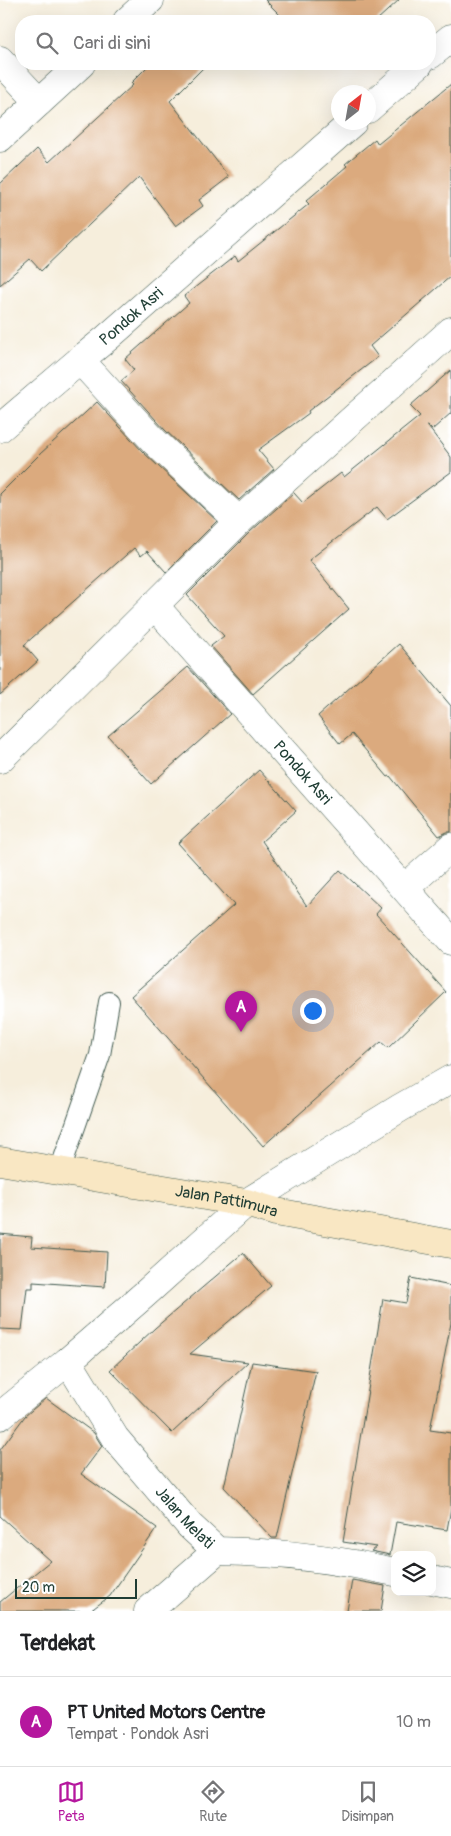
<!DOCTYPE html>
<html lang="id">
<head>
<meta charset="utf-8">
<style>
  body { margin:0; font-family:Pangolin,sans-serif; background:#f2f2f2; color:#202124 }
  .controls { position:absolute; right:15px; bottom:15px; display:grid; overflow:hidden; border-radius:10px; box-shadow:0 5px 20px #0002 }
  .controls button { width:45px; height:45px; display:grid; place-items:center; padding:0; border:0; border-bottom:1px solid #e0e0e0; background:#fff; color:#202124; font:25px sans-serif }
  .compass { position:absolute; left:331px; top:85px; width:45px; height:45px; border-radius:50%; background:#fff; box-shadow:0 5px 20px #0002; rotate:31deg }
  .scale { position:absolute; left:15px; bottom:12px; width:122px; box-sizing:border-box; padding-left:5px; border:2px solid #1f3d34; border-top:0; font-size:14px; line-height:18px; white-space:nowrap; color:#1f3d34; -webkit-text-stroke:4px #fff; paint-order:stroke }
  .you { position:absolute; left:312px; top:1010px; width:18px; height:18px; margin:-12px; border:4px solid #fff; border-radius:50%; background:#1a73e8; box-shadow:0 0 0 8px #1a73e833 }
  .badge { display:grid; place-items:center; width:32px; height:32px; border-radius:50%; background:#b5179e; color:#fff; font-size:16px; font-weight:700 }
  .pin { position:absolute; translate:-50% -41px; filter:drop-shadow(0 1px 2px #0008) }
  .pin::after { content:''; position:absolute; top:26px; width:18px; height:15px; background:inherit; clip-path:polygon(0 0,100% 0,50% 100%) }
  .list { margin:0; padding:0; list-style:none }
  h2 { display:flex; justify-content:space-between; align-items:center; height:65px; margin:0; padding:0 20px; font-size:21px }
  h2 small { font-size:16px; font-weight:400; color:#757577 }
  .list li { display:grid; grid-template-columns:32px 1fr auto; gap:15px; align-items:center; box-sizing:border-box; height:90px; padding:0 20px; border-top:1px solid #e0e0e0 }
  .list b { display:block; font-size:19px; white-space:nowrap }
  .list p { margin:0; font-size:16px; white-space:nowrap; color:#757577 }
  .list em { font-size:16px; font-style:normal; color:#757577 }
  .icon { flex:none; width:28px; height:28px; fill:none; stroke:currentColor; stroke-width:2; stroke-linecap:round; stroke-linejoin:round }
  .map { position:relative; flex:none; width:451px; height:1611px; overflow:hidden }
  .search { position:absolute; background:#fff; box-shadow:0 5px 20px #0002; left:15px; right:15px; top:15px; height:55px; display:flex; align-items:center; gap:12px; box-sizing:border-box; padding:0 18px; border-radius:20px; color:#757577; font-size:19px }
  .sheet { height:155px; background:#fff }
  nav { display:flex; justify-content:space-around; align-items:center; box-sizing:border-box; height:70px; border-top:1px solid #e0e0e0; background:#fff; font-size:14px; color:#757577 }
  nav a { display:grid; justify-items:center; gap:2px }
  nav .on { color:#b5179e }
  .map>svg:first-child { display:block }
  .building { fill:#dbaa7e }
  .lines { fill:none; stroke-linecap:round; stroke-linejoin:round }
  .lane-casing { stroke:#3f584d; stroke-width:22 }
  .street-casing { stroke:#3f584d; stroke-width:29 }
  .secondary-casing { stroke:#3f584d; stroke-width:29 }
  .lane { stroke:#fff; stroke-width:20 }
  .street { stroke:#fff; stroke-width:28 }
  .secondary { stroke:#f9e7c3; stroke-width:28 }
  .labels { text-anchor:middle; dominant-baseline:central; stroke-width:4.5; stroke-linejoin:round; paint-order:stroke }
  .street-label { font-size:16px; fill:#1f3d34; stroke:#fff }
</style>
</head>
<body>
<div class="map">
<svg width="451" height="1611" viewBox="0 0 451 1611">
  <rect width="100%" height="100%" fill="#fff"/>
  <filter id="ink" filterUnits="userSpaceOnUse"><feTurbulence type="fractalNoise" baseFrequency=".02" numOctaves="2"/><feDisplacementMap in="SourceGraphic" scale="10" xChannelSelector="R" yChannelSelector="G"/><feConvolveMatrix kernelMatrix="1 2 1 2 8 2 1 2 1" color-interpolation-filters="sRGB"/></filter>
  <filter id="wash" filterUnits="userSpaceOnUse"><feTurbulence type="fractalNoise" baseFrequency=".0096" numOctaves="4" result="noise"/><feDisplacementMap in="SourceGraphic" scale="20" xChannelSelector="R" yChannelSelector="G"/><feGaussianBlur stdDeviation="1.12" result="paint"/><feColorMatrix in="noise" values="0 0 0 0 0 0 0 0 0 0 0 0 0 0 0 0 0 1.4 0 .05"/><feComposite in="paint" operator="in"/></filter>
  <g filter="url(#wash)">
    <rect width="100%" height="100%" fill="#f6eedc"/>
    <g id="blocks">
      <path class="building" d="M265 0H399L376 21H286Z
        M150 64H207L170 101 229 177 199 200 203 206 176 226 139 177 41 271 30 259 0 285V184L37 149 49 162 133 85 131 83Z
        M451 84V276L370 346 378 357 308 411 309 413 258 450 274 469 239 500 165 430 121 381 134 370 125 359 189 303 184 296 235 256 238 261 309 204 306 201 347 166 345 164 375 139 378 144Z
        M451 370V413L432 430 426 424 451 457V472L387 519 377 507 309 560 349 609 253 694 211 646 224 636 187 595 250 532 294 493 303 503 341 473 344 477 420 416 410 406Z
        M97 402 143 452 217 521 166 572 147 551 141 556 134 548 24 645 38 661 0 695V494L40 454Z
        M399 644 451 706V832H447L439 836 390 776 388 777 352 734 340 744 318 716Z
        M188 667 230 714 151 784 108 736Z
        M259 770 296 811 262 841 307 906 340 870 381 908 376 914 446 992 388 1048 381 1042 263 1146 131 996 234 905 178 843Z
        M0 1234 32 1237 31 1247 107 1252 105 1287 33 1282V1288H27L22 1330 0 1329Z
        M243 1253 271 1286 190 1354 248 1362 172 1433 110 1370 155 1328Z
        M411 1278 451 1286V1323L430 1430 451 1433V1508L447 1530 396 1522 390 1555 371 1551 376 1547 343 1542 383 1299 406 1303Z
        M252 1362 316 1371 277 1538H272L224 1487Z
        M46 1398 94 1433 102 1446 81 1474 157 1528 110 1596 90 1611H0V1602L50 1561 0 1516V1450L25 1416Z
        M352 1580 385 1586 381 1611H347Z"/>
    </g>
  </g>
  <g filter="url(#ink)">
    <use href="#blocks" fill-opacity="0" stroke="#3f584d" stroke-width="1"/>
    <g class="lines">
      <defs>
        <path id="lane" d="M60 1170 100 1055 109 1002"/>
        <g id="street">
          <path d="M127 21 150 0"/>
          <path d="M430 55 451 38"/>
          <path d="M0 60 39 102"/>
          <path d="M368 109 419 64"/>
          <path d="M0 138 81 64"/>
          <path d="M0 428 80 360"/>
          <path d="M239 521 451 331"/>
          <path id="s1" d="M154 605 451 941"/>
          <path id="s2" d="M0 759 239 521 154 441 80 360 107 338 353 122"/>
          <path d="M405 888 451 847"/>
          <path id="s3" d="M68 1361 115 1438 190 1526 217 1551C276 1552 336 1559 395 1572"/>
          <path d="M0 1416 68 1361 145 1294 246 1203 400 1108 451 1079"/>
          <path d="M432 1580 451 1584"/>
          <path d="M148 1611 217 1551"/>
        </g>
        <g id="secondary">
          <path id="s4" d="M0 1161 246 1203 276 1212 451 1244"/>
        </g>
      </defs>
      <use href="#lane" class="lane-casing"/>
      <use href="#street" class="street-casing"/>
      <use href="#secondary" class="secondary-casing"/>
      <use href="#lane" class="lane"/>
      <use href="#street" class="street"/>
      <use href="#secondary" class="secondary"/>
    </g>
  </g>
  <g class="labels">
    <g class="street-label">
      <text stroke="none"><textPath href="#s2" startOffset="631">Pondok Asri</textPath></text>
      <text stroke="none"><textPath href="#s1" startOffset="224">Pondok Asri</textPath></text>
      <text stroke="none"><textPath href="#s4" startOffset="230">Jalan Pattimura</textPath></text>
      <text stroke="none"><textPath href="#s3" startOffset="196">Jalan Melati</textPath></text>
    </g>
  </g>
</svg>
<div class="controls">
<button><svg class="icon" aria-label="layers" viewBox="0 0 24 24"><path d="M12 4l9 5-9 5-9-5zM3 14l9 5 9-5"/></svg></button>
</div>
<svg class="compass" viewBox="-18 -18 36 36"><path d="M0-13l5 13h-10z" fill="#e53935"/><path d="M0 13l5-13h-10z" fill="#757577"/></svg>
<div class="scale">20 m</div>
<div class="you"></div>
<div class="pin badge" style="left:241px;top:1032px">A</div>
<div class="search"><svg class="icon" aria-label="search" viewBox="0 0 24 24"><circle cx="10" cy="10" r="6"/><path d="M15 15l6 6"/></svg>Cari di sini</div>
</div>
<section class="sheet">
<h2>Terdekat<small></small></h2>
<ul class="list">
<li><span class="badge">A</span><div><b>PT United Motors Centre</b><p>Tempat · Pondok Asri</p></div><em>10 m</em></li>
</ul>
</section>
<nav>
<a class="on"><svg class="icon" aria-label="map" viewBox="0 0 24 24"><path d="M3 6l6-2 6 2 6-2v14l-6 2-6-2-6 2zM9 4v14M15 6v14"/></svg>Peta</a>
<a><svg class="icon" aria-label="directions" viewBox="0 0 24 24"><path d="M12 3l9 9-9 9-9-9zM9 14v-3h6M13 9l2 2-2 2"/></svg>Rute</a>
<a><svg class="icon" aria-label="saved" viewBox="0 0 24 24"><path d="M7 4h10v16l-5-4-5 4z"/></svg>Disimpan</a>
</nav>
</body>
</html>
